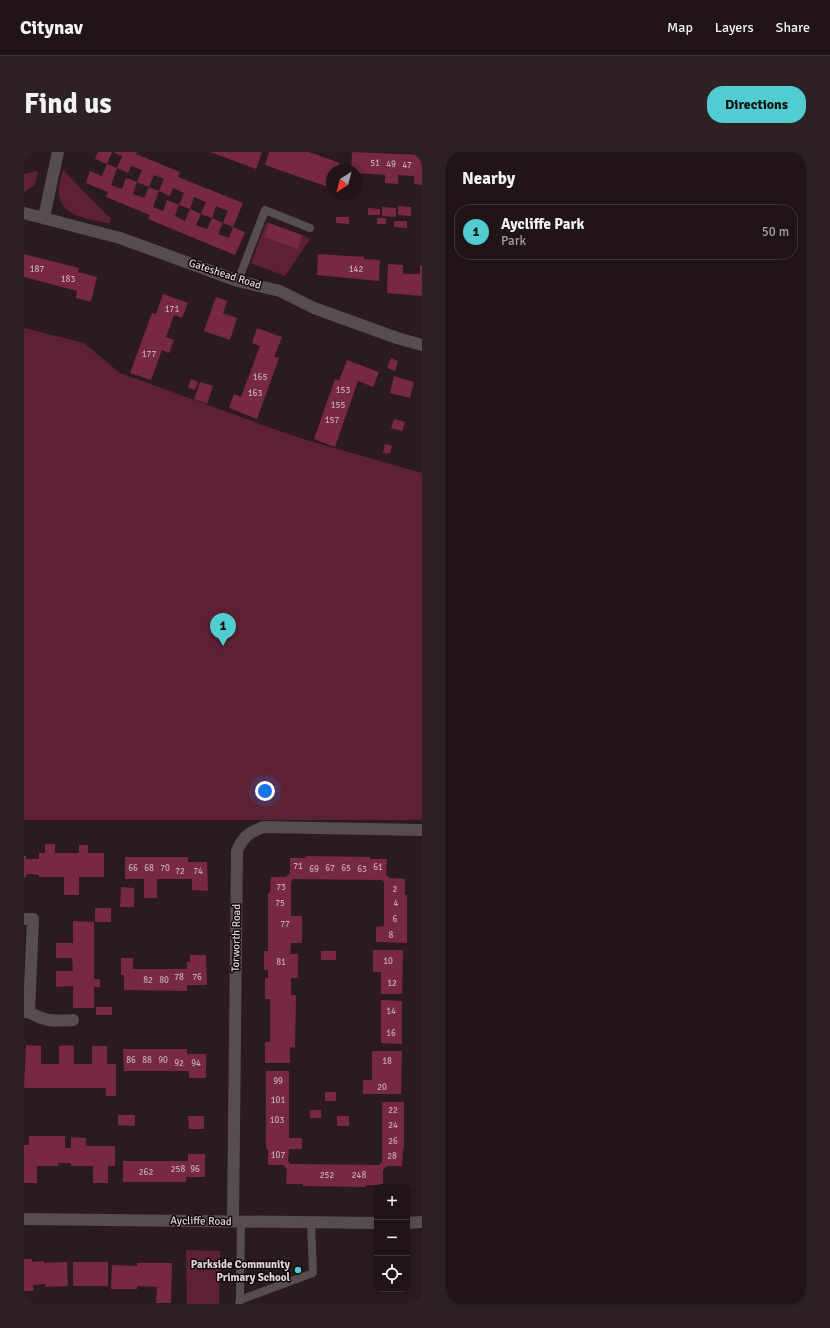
<!DOCTYPE html>
<html lang="en">
<head>
<meta charset="utf-8">
<style>
  body { margin:0; font-family:Signika,sans-serif; background:#2d2123; color:#f1f3f6 }
  .controls { position:absolute; right:12px; bottom:12px; display:grid; overflow:hidden; border-radius:8px; box-shadow:0 2px 6px #0003 }
  .controls button { width:36px; height:36px; display:grid; place-items:center; padding:0; border:0; border-bottom:1px solid #3e3335; background:#211416; color:#f1f3f6; font:20px sans-serif }
  .compass { position:absolute; left:302px; top:12px; width:36px; height:36px; border-radius:50%; background:#211416; box-shadow:0 2px 6px #0003; rotate:216deg }
  .you { position:absolute; left:241px; top:639px; width:14px; height:14px; margin:-10px; border:3px solid #fff; border-radius:50%; background:#1a73e8; box-shadow:0 0 0 6px #1a73e833 }
  .badge { display:grid; place-items:center; width:26px; height:26px; border-radius:50%; background:#51ccd1; color:#111; font-size:13px; font-weight:700 }
  .pin { position:absolute; translate:-50% -33px; filter:drop-shadow(0 1px 2px #0008) }
  .pin::after { content:''; position:absolute; top:21px; width:14px; height:12px; background:inherit; clip-path:polygon(0 0,100% 0,50% 100%) }
  .list { margin:0; padding:0; list-style:none }
  h2 { display:flex; justify-content:space-between; align-items:center; height:52px; margin:0; padding:0 16px; font-size:17px }
  h2 small { font-size:13px; font-weight:400; color:#a29ea1 }
  .list li { display:grid; grid-template-columns:26px 1fr auto; gap:12px; align-items:center; box-sizing:border-box; height:56px; margin:0 8px 8px; padding:0 8px; border:1px solid #3e3335; border-radius:16px }
  .list b { display:block; font-size:15px; white-space:nowrap }
  .list p { margin:0; font-size:13px; white-space:nowrap; color:#a29ea1 }
  .list em { font-size:13px; font-style:normal; color:#a29ea1 }
  .icon { flex:none; width:22px; height:22px; fill:none; stroke:currentColor; stroke-width:2; stroke-linecap:round; stroke-linejoin:round }
  .map { position:relative; flex:none; width:398px; height:1152px; overflow:hidden; border-radius:16px }
  header { display:flex; align-items:center; gap:24px; box-sizing:border-box; height:56px; padding:0 20px; background:#211416; border-bottom:1px solid #3e3335 }
  header strong { font-size:19px }
  nav { display:flex; gap:22px; margin-inline-start:auto; font-size:14px }
  .intro { display:flex; align-items:center; justify-content:space-between; box-sizing:border-box; height:96px; padding:0 24px }
  h1 { margin:0; font-size:28px }
  .button { padding:10px 18px; border-radius:16px; background:#51ccd1; color:#111; font-size:14px; font-weight:700 }
  main { display:flex; gap:24px; padding:0 24px }
  aside { flex:1; background:#211416; border-radius:16px; box-shadow:0 2px 6px #0003 }
  .map>svg:first-child { display:block }
  .green { fill:#5e2133 }
  .building { fill:#772941; fill-rule:evenodd }
  .lines { fill:none; stroke-linecap:round; stroke-linejoin:round }
  .service { stroke:#564d4e; stroke-width:8 }
  .minor { stroke:#564d4e; stroke-width:12 }
  .tertiary { stroke:#564d4e; stroke-width:12 }
  .poi-dot { fill:#51ccd1; stroke:#0f0809; stroke-width:1.5 }
  .labels { text-anchor:middle; dominant-baseline:central; stroke-width:3; stroke-linejoin:round; paint-order:stroke }
  .number-label { font-size:9px; fill:#c6a9b1 }
  .street-label { font-size:11px; fill:#e0d4d6; stroke:#0f0809 }
  .poi-label { font-size:11px; font-weight:bold; fill:#e0d4d6; stroke:#0f0809; text-anchor:end }
</style>
</head>
<body>
<header>
<strong>Citynav</strong>
<nav><a>Map</a><a>Layers</a><a>Share</a></nav>
</header>
<div class="intro"><h1>Find us</h1><a class="button">Directions</a></div>
<main>
<div class="map">
<svg width="398" height="1152" viewBox="0 0 398 1152">
  <rect width="100%" height="100%" fill="#2c1b1e"/>
  <path class="green" d="M39 18 84 64 87 66 86 71C69 69 37 64 35 43 34 35 37 26 39 18Z
    M14 19 11 33 0 40V22Z
    M242 71H245L274 96 278 83 286 87 261 124 227 111Z
    M0 176 60 191 96 221 244 275 279 287 398 321V668H0Z
    M162 1098 196 1099 195 1152H163Z"/>
  <path class="building" d="M74 0H88L83 12 71 7Z
    M89 0H113L112 2 156 20 154 25 219 51 209 75 199 71 204 59 192 54 188 66 177 62 182 50 170 45 166 57 177 62 172 73 183 77 188 66 199 71 194 82 205 86 209 75 221 80 211 103 124 67 126 63 82 45 84 40 62 31 66 19 78 24 83 12 93 16 98 4ZM107 14 118 18 113 30 125 35 130 23 140 27 135 39 146 44 149 36 160 41 155 53 166 57 161 69 151 64 155 53 143 48 139 59 129 55 135 39 125 35 120 46 109 42 113 30 102 26 98 37 87 33 93 16 104 21Z
    M186 0H238L232 17Z
    M245 0H285L316 11 314 18H308L307 36 241 13Z
    M328 0 398 3V33L390 32V24L374 23V32L361 31V23L332 21V18H327Z
    M374 54 387 55V64L374 63Z
    M358 55 372 56V65L358 64Z
    M344 56 356 57V63H344Z
    M312 65H325V72L312 71Z
    M353 66H362V72H353Z
    M370 69H383V76L370 75Z
    M245 71 278 83 274 97 240 85Z
    M0 102 55 116 54 120 73 125 67 150 52 146 53 139 0 125Z
    M294 102 340 105V107L356 108 355 129 293 123Z
    M364 112 379 113V121L380 122H396V113L398 114V144L363 141Z
    M139 142 164 151 158 166 150 163 142 185 150 188 145 201 138 198 127 228 106 221 128 161 132 162Z
    M192 145 203 149 199 161 213 166 206 188 180 179Z
    M233 176 258 185 250 205 255 206 233 267 205 256 210 242 217 245 236 194 228 191Z
    M367 206 374 209 371 219 363 216Z
    M323 208 355 220 349 235 334 229 311 295 290 287 311 227 315 229Z
    M370 224 390 230 386 246 366 241Z
    M167 227 174 230 171 238 164 236Z
    M176 230 189 234 183 252 170 247Z
    M370 267 381 270 378 279 367 276Z
    M361 292 368 294 366 302 359 301Z
    M21 692H31V701H55V693H64V701H80V725H55V743H40V725H15V723L8 722H2V725H0V704H2V707H15V701H21Z
    M282 704 346 705V707H363L362 723 366 726 381 727V743H383V791L352 790V775L360 774V730L358 728 269 727 267 730V764H278V791H267L266 802H274V826H267V843H272L271 896 266 895V911H241V890H246V847H241V826H244V818H240V799H244V741H246L247 725H262L266 721V706H282Z
    M101 705H164V710H183L184 739 168 738V727H133V746H120V727H101Z
    M97 735 110 736V755H96Z
    M71 756H87V770H71Z
    M49 769 70 770V827H76V835H70V856H49V834L32 835V819H49L48 806H32V791H49Z
    M349 798H379L378 842H357V820H349Z
    M297 799H312V808H297Z
    M166 803H182L183 833H163V839L100 838V823H97V806H109V817H163V810H166Z
    M357 848 378 849V892L357 891Z
    M72 855H88V863H72Z
    M2 893 17 894V912H35V894L43 893 50 894V912H68V894H83V912H92V944H82V936H0Z
    M99 897H163V902H182V926H165V919H100Z
    M348 899H378L377 942H339V928H348Z
    M242 919H265V986H278V997H265L264 1009 267 1012 355 1013 358 1010V950H380V997H379L378 1014H363L359 1018V1033H342V1035L279 1034V1032H262L263 1017 259 1013H244V997H242Z
    M301 940H312V949H301Z
    M286 958H297V966H286Z
    M94 963H111V974L94 973Z
    M164 964H180V977H165Z
    M313 964H325V974H313Z
    M5 984H41V996H47V985L62 986V994H91V1014H84V1031H69V1014H47V1011H34V1014H13V1031H0V993H5Z
    M164 1002H181V1025H162V1030H99V1009H164Z
    M0 1107H8V1110L20 1109V1111L43 1110 44 1134 21 1135V1132L9 1133 10 1139H0Z
    M49 1110H84V1134H49Z
    M113 1111H148L147 1151H132L133 1135 113 1134V1137H87L88 1113 113 1114Z"/>
  <g class="lines">
    <path class="service" d="M214 129 241 58 286 76
      M216 1148 217 1069
      M215 1152 216 1148 289 1121 287 1070"/>
    <path class="minor" d="M20 65 34 0
      M0 767H9L5 860H0
      M5 860C22 870 29 869 49 868
      M209 1069 213 699C219 685 224 681 239 675L398 678"/>
    <path class="tertiary" d="M0 61 96 86 214 129 256 139 290 156 373 186 398 193
      M0 1067 353 1071
      M383 1071 398 1070"/>
  </g>
  <circle class="poi-dot" cx="274" cy="1118" r="4"/>
  <g class="labels">
    <g class="number-label">
      <text x="351" y="11">51</text>
      <text x="367" y="12">49</text>
      <text x="383" y="13">47</text>
      <text x="13" y="117">187</text>
      <text x="332" y="117">142</text>
      <text x="44" y="127">183</text>
      <text x="148" y="157">171</text>
      <text x="125" y="202">177</text>
      <text x="236" y="225">165</text>
      <text x="319" y="238">153</text>
      <text x="231" y="241">163</text>
      <text x="314" y="253">155</text>
      <text x="308" y="268">157</text>
      <text x="274" y="714">71</text>
      <text x="354" y="715">61</text>
      <text x="109" y="716">66</text>
      <text x="125" y="716">68</text>
      <text x="141" y="716">70</text>
      <text x="306" y="716">67</text>
      <text x="322" y="716">65</text>
      <text x="290" y="717">69</text>
      <text x="338" y="717">63</text>
      <text x="156" y="719">72</text>
      <text x="174" y="719">74</text>
      <text x="257" y="735">73</text>
      <text x="371" y="737">2</text>
      <text x="256" y="751">75</text>
      <text x="372" y="751">4</text>
      <text x="371" y="767">6</text>
      <text x="261" y="772">77</text>
      <text x="367" y="783">8</text>
      <text x="364" y="809">10</text>
      <text x="257" y="810">81</text>
      <text x="155" y="825">78</text>
      <text x="173" y="825">76</text>
      <text x="124" y="828">82</text>
      <text x="140" y="828">80</text>
      <text x="368" y="831">12</text>
      <text x="367" y="859">14</text>
      <text x="367" y="881">16</text>
      <text x="107" y="908">86</text>
      <text x="123" y="908">88</text>
      <text x="139" y="908">90</text>
      <text x="363" y="909">18</text>
      <text x="155" y="911">92</text>
      <text x="172" y="911">94</text>
      <text x="254" y="929">99</text>
      <text x="358" y="935">20</text>
      <text x="254" y="948">101</text>
      <text x="369" y="958">22</text>
      <text x="253" y="968">103</text>
      <text x="369" y="973">24</text>
      <text x="369" y="989">26</text>
      <text x="254" y="1003">107</text>
      <text x="368" y="1004">28</text>
      <text x="154" y="1017">258</text>
      <text x="171" y="1017">96</text>
      <text x="122" y="1020">262</text>
      <text x="303" y="1023">252</text>
      <text x="335" y="1023">248</text>
    </g>
    <g class="street-label">
      <text transform="translate(201 122) rotate(18)">Gateshead Road</text>
      <text transform="translate(212 786) rotate(-89)">Torworth Road</text>
      <text transform="translate(177 1069) rotate(1)">Aycliffe Road</text>
    </g>
    <g class="poi-label">
      <text x="266" y="1112">Parkside Community<tspan x="266" dy="13">Primary School</tspan></text>
    </g>
  </g>
</svg>
<div class="controls">
<button>+</button>
<button>−</button>
<button><svg class="icon" aria-label="locate" viewBox="0 0 24 24"><circle cx="12" cy="12" r="6"/><path d="M12 2v4M12 18v4M2 12h4M18 12h4"/></svg></button>
</div>
<svg class="compass" viewBox="-18 -18 36 36"><path d="M0-13l5 13h-10z" fill="#e53935"/><path d="M0 13l5-13h-10z" fill="#a29ea1"/></svg>
<div class="you"></div>
<div class="pin badge" style="left:199px;top:494px">1</div>
</div>
<aside>
<h2>Nearby<small></small></h2>
<ul class="list">
<li><span class="badge">1</span><div><b>Aycliffe Park</b><p>Park</p></div><em>50 m</em></li>
</ul>
</aside>
</main>
</body>
</html>
